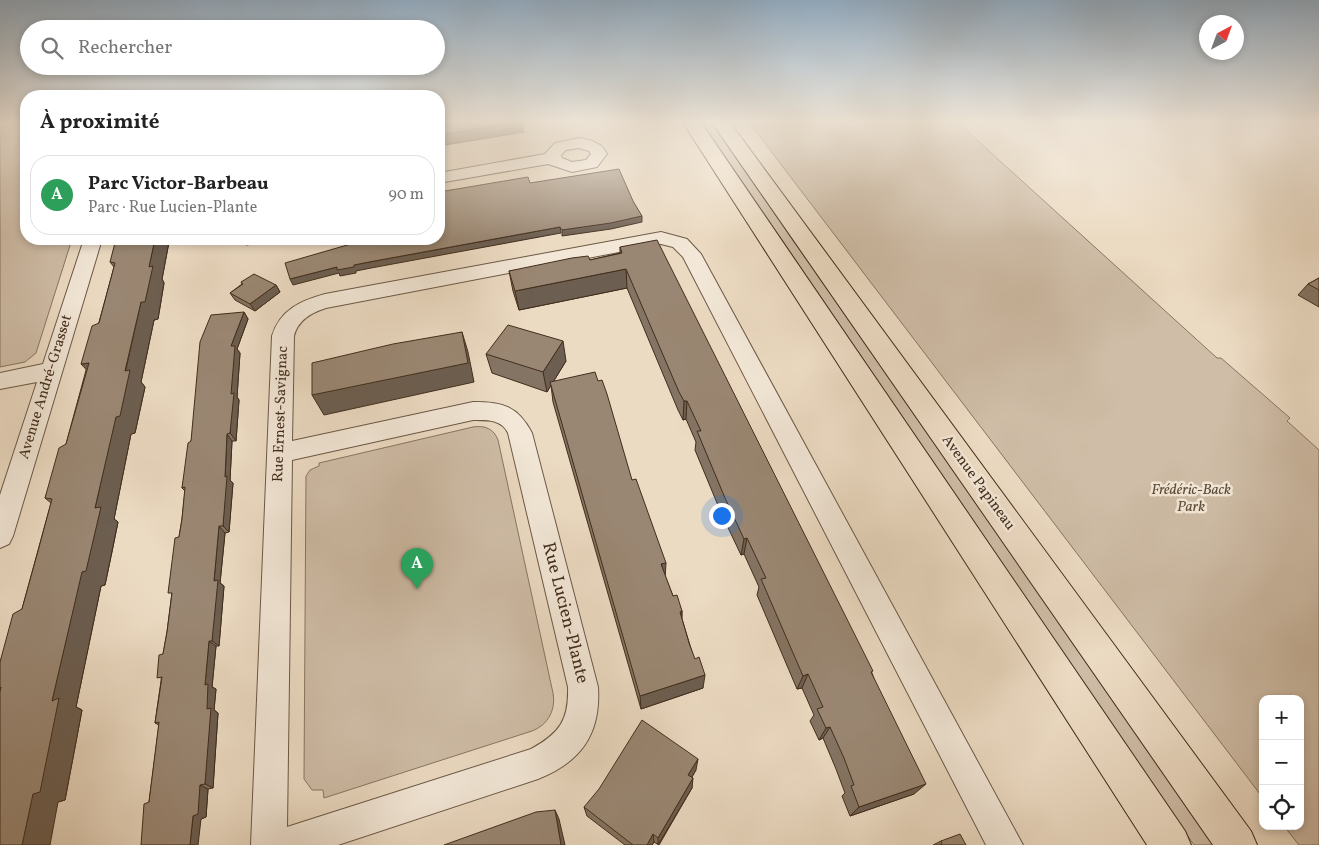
<!DOCTYPE html>
<html lang="fr">
<head>
<meta charset="utf-8">
<style>
  body { margin:0; font-family:Vollkorn,serif; background:#f6f6f6; color:#222 }
  .controls { position:absolute; right:15px; bottom:15px; display:grid; overflow:hidden; border-radius:10px; box-shadow:0 2px 8px #0003 }
  .controls button { width:45px; height:45px; display:grid; place-items:center; padding:0; border:0; border-bottom:1px solid #e0e0e0; background:#fff; color:#222; font:25px sans-serif }
  .compass { position:absolute; left:1199px; top:15px; width:45px; height:45px; border-radius:50%; background:#fff; box-shadow:0 2px 8px #0003; rotate:41deg }
  .you { position:absolute; left:721px; top:515px; width:18px; height:18px; margin:-12px; border:4px solid #fff; border-radius:50%; background:#1a73e8; box-shadow:0 0 0 8px #1a73e833 }
  .badge { display:grid; place-items:center; width:32px; height:32px; border-radius:50%; background:#111827; color:#fff; font-size:16px; font-weight:700 }
  .pin { position:absolute; translate:-50% -41px; filter:drop-shadow(0 1px 2px #0008) }
  .pin::after { content:''; position:absolute; top:26px; width:18px; height:15px; background:inherit; clip-path:polygon(0 0,100% 0,50% 100%) }
  .list { margin:0; padding:0; list-style:none }
  h2 { display:flex; justify-content:space-between; align-items:center; height:65px; margin:0; padding:0 20px; font-size:21px }
  h2 small { font-size:16px; font-weight:400; color:#767676 }
  .list li { display:grid; grid-template-columns:32px 1fr auto; gap:15px; align-items:center; box-sizing:border-box; height:80px; margin:0 10px 10px; padding:0 10px; border:1px solid #e0e0e0; border-radius:20px }
  .list b { display:block; font-size:19px; white-space:nowrap }
  .list p { margin:0; font-size:16px; white-space:nowrap; color:#767676 }
  .list em { font-size:16px; font-style:normal; color:#767676 }
  .icon { flex:none; width:28px; height:28px; fill:none; stroke:currentColor; stroke-width:2; stroke-linecap:round; stroke-linejoin:round }
  .map { position:relative; flex:none; width:1319px; height:845px; overflow:hidden }
  .search { position:absolute; background:#fff; box-shadow:0 2px 8px #0003; left:20px; top:20px; width:425px; height:55px; display:flex; align-items:center; gap:12px; box-sizing:border-box; padding:0 18px; border-radius:28px; color:#767676; font-size:19px }
  .panel { position:absolute; background:#fff; box-shadow:0 2px 8px #0003; left:20px; top:90px; width:425px; height:155px; border-radius:20px }
  .map>svg:first-child { display:block }
  .green { fill:#cfbda7; stroke:#887562 }
  .lines { fill:none; stroke-linecap:round; stroke-linejoin:round }
  .street-casing { stroke:#6c5846; stroke-width:2 }
  .primary-casing { stroke:#422d1c; stroke-width:2 }
  .street { fill:#f3e8d8; fill-rule:evenodd }
  .primary { fill:#ecdbc3; fill-rule:evenodd }
  .wall { fill:#847463; stroke:#422d1c }
  .shaded-wall { fill:#6c5e50; stroke:#422d1c }
  .building { fill:#9a8773; stroke:#422d1c }
  .labels { text-anchor:middle; dominant-baseline:central; stroke-width:5; stroke-linejoin:round; paint-order:stroke }
  .street-label { font-size:15px; fill:#422d1c; stroke:#f3e8d8 }
  .park-label { font-size:15px; font-style:italic; fill:#5e4a38; stroke:#f3e8d8 }
  .near-street-label { font-size:18px; fill:#422d1c; stroke:#f3e8d8 }
</style>
</head>
<body>
<div class="map">
<svg width="1319" height="845" viewBox="0 0 1319 845">
  <rect width="100%" height="100%" fill="#ecdbc3"/>
  <filter id="stains"><feTurbulence type="fractalNoise" baseFrequency=".004" numOctaves="4"/><feColorMatrix values="0 0 0 0 .2 0 0 0 0 .09 0 0 0 0 .02 0 0 0 .5 -.17"/></filter>
  <radialGradient id="worn" r=".72"><stop offset=".6" stop-color="#630" stop-opacity="0"/><stop offset="1" stop-color="#630" stop-opacity=".3"/></radialGradient>
  <path class="green" d="M701 121H710L1214 845H1194Z
    M748 121H956L1217 358H1221L1290 418 1287 421 1319 450V845H1299L1284 826H1300V699H1263V798Z
    M26 124V239H72L36 353 25 362 0 367V127Z
    M473 427C485 425 494 429 498 440L553 693C556 710 548 725 532 731L324 798 323 790H312L304 779 306 476 310 470 319 466V463Z"/>
  <g class="lines">
    <defs>
      <path id="street" d="M580 138C592 141 601 142 607 154L597 167 572 172 548 164 439 183V173L545 154 555 143ZM579 148 589 151 591 154 586 160 572 162 562 158 561 155 566 150Z
        M661 232 687 239 701 254 1023 845H986L683 257 673 247 661 244 326 308C311 313 298 320 294 336L292 441 473 402C503 402 518 406 532 433L598 687C601 734 581 762 538 779L338 845H251L272 336C280 310 300 301 325 294ZM473 420C487 420 501 419 508 433L568 687C569 720 560 733 531 749L287 827 292 460Z
        M84 239H102L13 536 9 544 0 548V495L37 382 0 389V373L43 364Z"/>
      <path id="primary" d="M682 121H700L1185 831 1191 845H1147Z
        M711 121H729L1251 831 1257 845H1213Z"/>
    </defs>
    <use href="#street" class="street-casing"/>
    <use href="#primary" class="primary-casing"/>
    <use href="#street" class="street"/>
    <use href="#primary" class="primary"/>
  </g>
  <path class="wall" d="M169 242 162 279 164 283 158 319 154 320 141 382 145 387 135 433 131 434 114 519 118 522 112 552 105 585 101 586 76 707 82 710 65 800 58 802 0 690V662L22 609 51 503 45 498 66 444 114 267 110 262Z
    M620 247 872 673 914 794 850 816 842 796 845 793 836 769 823 738 819 740 810 721 814 715 802 688 797 689 757 595 759 587 744 554 741 555 722 515 695 450 696 442 686 419 683 420 678 410 627 288 519 310 513 291 509 271 590 260 620 253Z
    M1319 278V307L1298 295 1308 284Z
    M241 282 276 285 280 292 255 311 235 300 230 293 242 284Z
    M244 312 248 319 237 349 240 353 237 397 239 400 236 441H232L230 480 233 483 229 532 225 533 220 583 224 586 219 646H216L212 687 216 689 214 710 218 713 213 788 208 789 206 817 201 819 149 802 159 725 155 723 161 681 163 654 167 632 179 537 182 519 185 491 182 488 191 441Z
    M486 354 566 361 553 382 632 480 665 576 673 596 682 611V619L703 688 641 709 553 402 551 385 547 392 492 373Z
    M696 770 692 777V788L659 845 654 842 652 845H625L587 816 584 807Z
    M941 841 966 845H933Z"/>
  <path class="shaded-wall" d="M523 121 524 132 439 146V135Z
    M642 216V222L611 229 562 236V230Z
    M560 227 561 233 371 268 356 271V273L340 276 339 273 293 285 290 279 337 267 354 265Z
    M155 239H167L169 242 162 279 164 283 158 319 154 320 141 382 145 387 135 433 131 434 114 519 118 522 105 585 101 586 76 707 82 710 65 800 58 802 50 845H22L52 701Z
    M243 239H288L246 245Z
    M626 269 627 288 519 310 515 291Z
    M276 285 280 292 255 311 250 304Z
    M244 312 248 319 237 349 240 353 237 397 239 400 236 441 230 433 231 346Z
    M462 332 468 352 474 382 324 415 312 395Z
    M563 341 566 361 547 392 543 372Z
    M89 363 97 381 81 364Z
    M684 401H687L686 419 683 420Z
    M227 434 232 441 230 480 233 483 229 532 223 526Z
    M219 526 225 533 220 583 224 586 219 646 212 641 214 581Z
    M747 538 744 554 741 555 744 539Z
    M666 563 665 579 661 564Z
    M682 611 681 626 680 612Z
    M209 641 216 646 212 687 216 689 214 710 218 713 213 788 205 784V685Z
    M808 674 802 688 797 689 803 676Z
    M705 675 703 688 641 709 640 696Z
    M830 727 823 738 819 740 826 728Z
    M698 759 696 770 687 785 688 775Z
    M693 778 692 788 658 845V838Z
    M926 784 914 794 850 816 859 807Z
    M200 785 208 789 206 817 201 819 198 845H190L193 816Z
    M555 810 559 819 565 845H561Z
    M653 834 654 842 652 845H647Z"/>
  <path class="building" d="M439 121H523L439 135Z
    M619 169 633 201 642 216 611 223 562 230 560 227 369 262 354 265V267L337 270V267L290 279 285 263 368 239H439V192L528 177 530 183Z
    M116 239H155L149 267 153 266 145 302H141L125 371 130 370 120 416 116 417 95 508 101 507 86 571 82 572 52 701 59 698 40 792 33 794 22 845H0V692L1 687 0 688V662L13 614 22 609 38 551 52 499 45 498 59 448 66 444 89 363 81 364 92 326 99 323 115 263 110 262Z
    M657 240 873 671 871 672 926 784 859 807 851 786 854 785 844 758 830 727 826 728 817 709 823 707 808 674 803 676 761 579 766 578 747 538 744 539 725 498 697 431H701L687 401H684L679 392 626 269 515 291 509 271 572 258 588 256 590 260 622 253 620 247Z
    M254 274 276 285 250 304 230 293 243 284 241 282Z
    M1319 278V290L1308 284Z
    M244 312 231 346H235L231 394 234 393 230 433 227 434 225 477 227 476 223 526H219L214 581 218 580 212 641H209L205 685 208 684 207 709 211 708 205 784 200 785 198 814 193 816 190 845H141L144 804 149 802 159 722 155 723 162 677 157 678 159 655 163 654 167 632 172 593H168L175 538 179 537 182 519 185 487 182 488 188 443 191 441 200 342 211 315Z
    M508 325 563 341 543 372 486 354Z
    M462 332 468 363 312 395V363L393 344Z
    M595 372 598 381 602 380 607 394 632 480 636 479 666 563 661 564 673 596 677 595 682 611 680 612 689 643 695 659 699 657 705 675 640 696 550 382Z
    M642 720 698 759 688 775 693 778 658 838 653 834 647 845H633L584 807 599 789Z
    M555 810 561 845H444L536 812Z
    M960 834 966 845H941L942 844 941 841Z"/>
  <linearGradient id="sky" x2="0" y2="1"><stop stop-color="#92acc2"/><stop offset="0.51" stop-color="#f6efe4"/><stop offset="1" stop-color="#f6efe4" stop-opacity="0"/></linearGradient>
  <rect width="1319" height="239" fill="url(#sky)"/>
  <g class="labels">
    <g class="street-label">
      <text transform="translate(46 387) rotate(-73)">Avenue André-Grasset</text>
      <text transform="translate(281 414) rotate(-88)">Rue Ernest-Savignac</text>
      <text transform="translate(978 483) rotate(54)">Avenue Papineau</text>
    </g>
    <g class="park-label">
      <text x="1191" y="490">Frédéric-Back<tspan x="1191" dy="17">Park</tspan></text>
    </g>
    <g class="near-street-label">
      <text transform="translate(565 613) rotate(76)">Rue Lucien-Plante</text>
    </g>
  </g>
  <rect width="100%" height="100%" filter="url(#stains)"/>
  <rect width="100%" height="100%" fill="url(#worn)"/>
</svg>
<div class="controls">
<button>+</button>
<button>−</button>
<button><svg class="icon" aria-label="locate" viewBox="0 0 24 24"><circle cx="12" cy="12" r="6"/><path d="M12 2v4M12 18v4M2 12h4M18 12h4"/></svg></button>
</div>
<svg class="compass" viewBox="-18 -18 36 36"><path d="M0-13l5 13h-10z" fill="#e53935"/><path d="M0 13l5-13h-10z" fill="#767676"/></svg>
<div class="you"></div>
<div class="pin badge" style="left:417px;top:589px;background:#2e9e5b">A</div>
<div class="search"><svg class="icon" aria-label="search" viewBox="0 0 24 24"><circle cx="10" cy="10" r="6"/><path d="M15 15l6 6"/></svg>Rechercher</div>
<section class="panel">
<h2>À proximité<small></small></h2>
<ul class="list">
<li><span class="badge" style="background:#2e9e5b">A</span><div><b>Parc Victor-Barbeau</b><p>Parc · Rue Lucien-Plante</p></div><em>90 m</em></li>
</ul>
</section>
</div>
</body>
</html>
